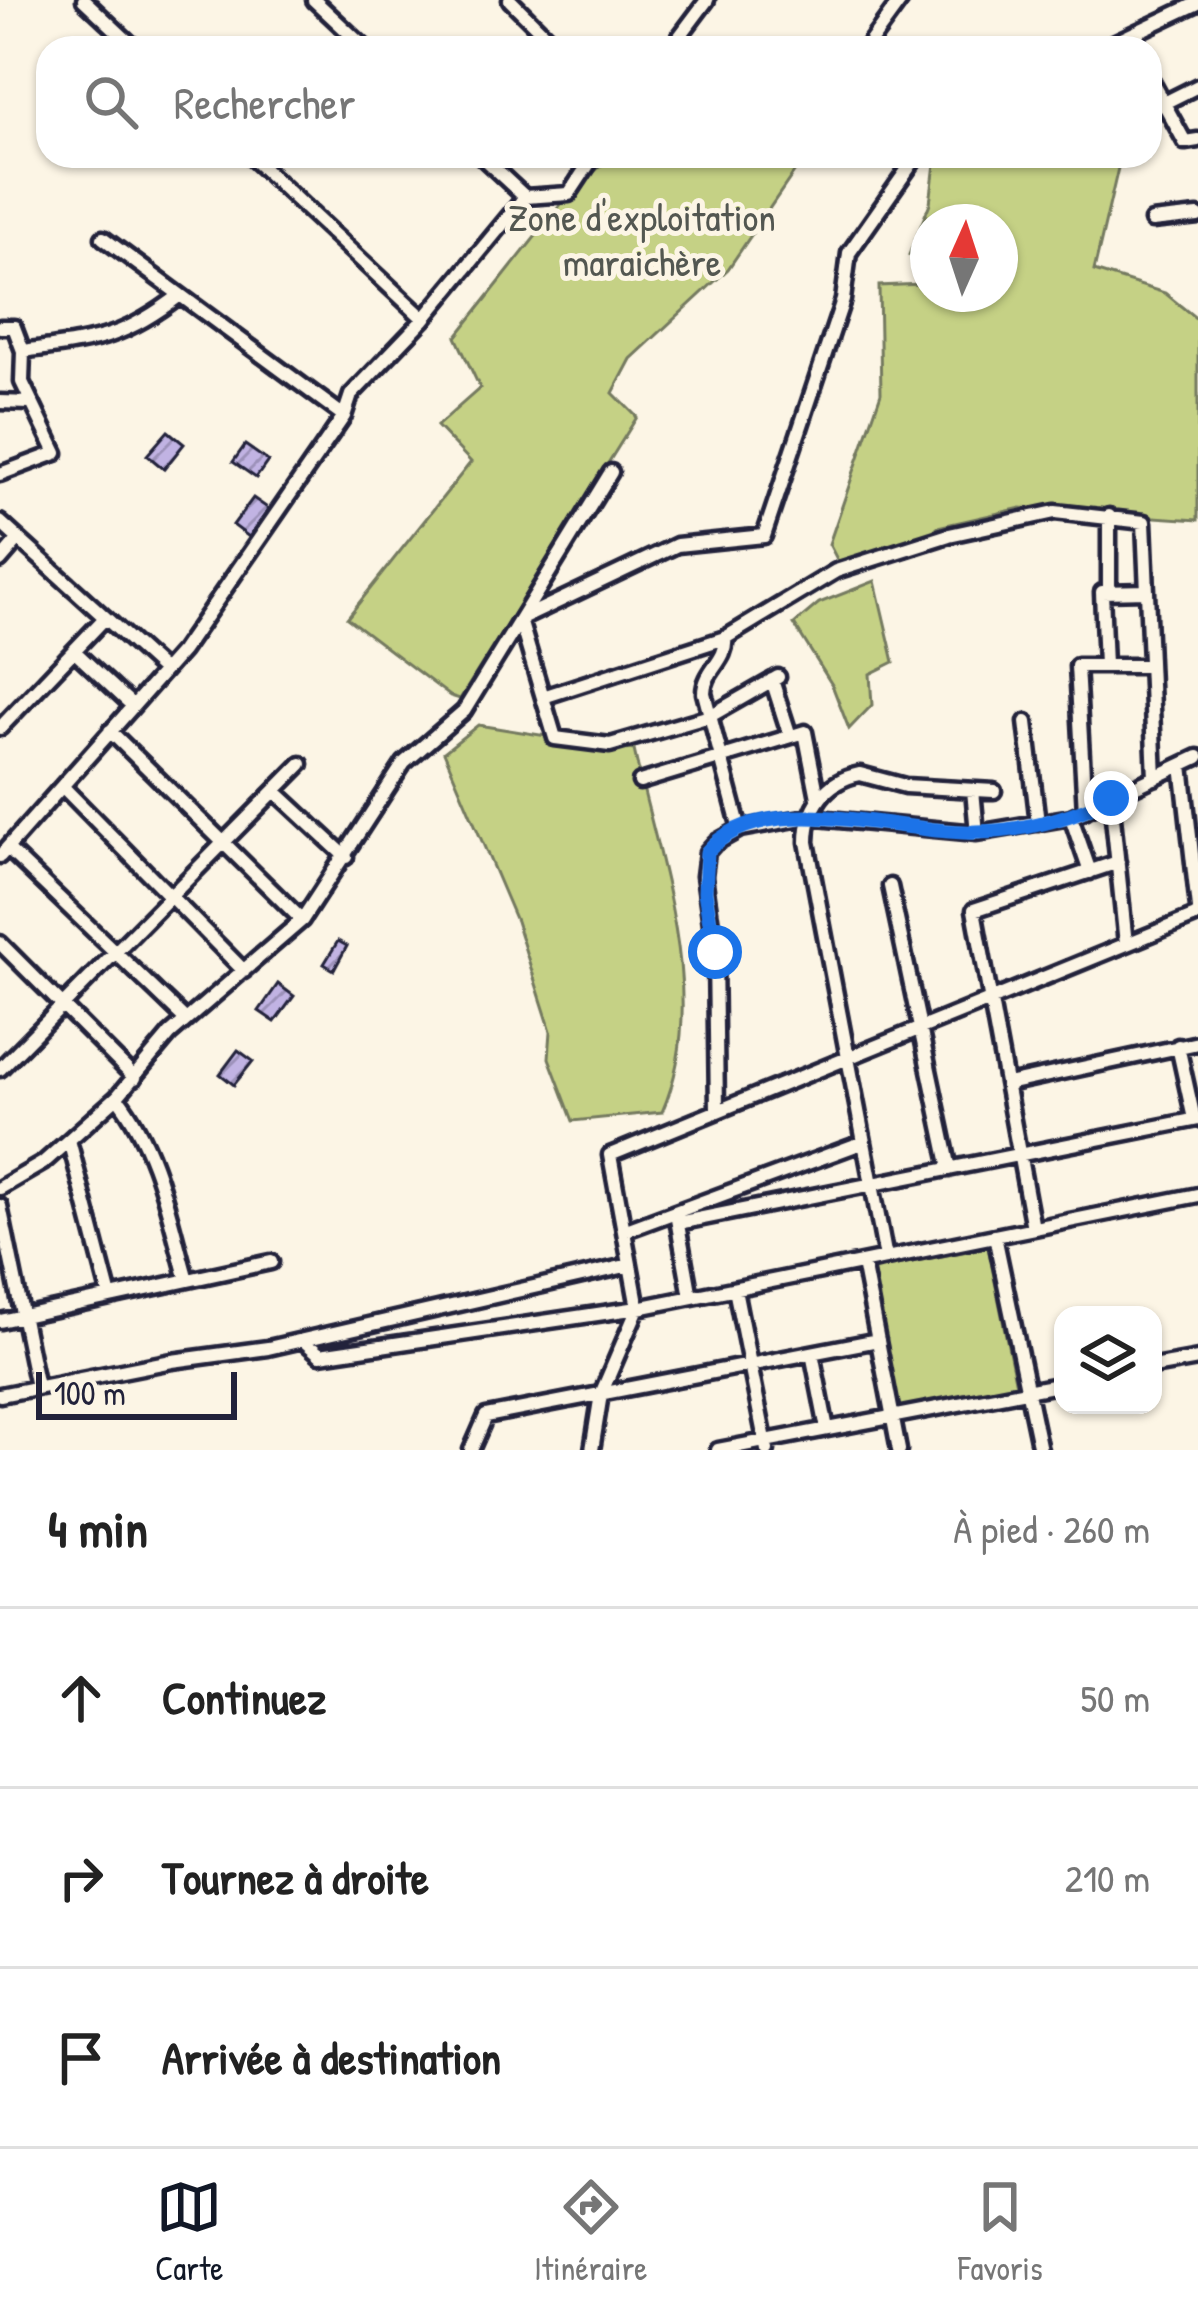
<!DOCTYPE html>
<html lang="fr">
<head>
<meta charset="utf-8">
<style>
  body { margin:0; font-family:"Patrick Hand",sans-serif; background:#f2f2f2; color:#222 }
  .controls { position:absolute; right:36px; bottom:36px; display:grid; overflow:hidden; border-radius:24px; box-shadow:0 3px 9px #0004 }
  .controls button { width:108px; height:108px; display:grid; place-items:center; padding:0; border:0; border-bottom:3px solid #e0e0e0; background:#fff; color:#222; font:60px sans-serif }
  .compass { position:absolute; left:910px; top:204px; width:108px; height:108px; border-radius:50%; background:#fff; box-shadow:0 3px 9px #0004; rotate:3deg }
  .scale { position:absolute; left:36px; bottom:30px; width:201px; box-sizing:border-box; padding-left:12px; border:6px solid #22223b; border-top:0; font-size:33px; line-height:42px; white-space:nowrap; color:#22223b; -webkit-text-stroke:9px #fcf5e5; paint-order:stroke }
  .stop { position:absolute; width:36px; height:36px; margin:-27px; border:9px solid #1a73e8; border-radius:50%; background:#fff }
  .stop.end { background:#1a73e8; border-color:#fff; box-shadow:0 3px 12px #0008 }
  .list { margin:0; padding:0; list-style:none }
  h2 { display:flex; justify-content:space-between; align-items:center; height:156px; margin:0; padding:0 48px; font-size:51px }
  h2 small { font-size:39px; font-weight:400; color:#767676 }
  .list li { display:grid; grid-template-columns:78px 1fr auto; gap:36px; align-items:center; box-sizing:border-box; height:180px; padding:0 48px; border-top:3px solid #e0e0e0 }
  .list b { display:block; font-size:45px; white-space:nowrap }
  .list em { font-size:39px; font-style:normal; color:#767676 }
  .icon { flex:none; width:66px; height:66px; fill:none; stroke:currentColor; stroke-width:2; stroke-linecap:round; stroke-linejoin:round }
  .map { position:relative; flex:none; width:1198px; height:1450px; overflow:hidden }
  .search { position:absolute; background:#fff; box-shadow:0 3px 9px #0004; left:36px; right:36px; top:36px; height:132px; display:flex; align-items:center; gap:30px; box-sizing:border-box; padding:0 42px; border-radius:36px; color:#767676; font-size:45px }
  .sheet { height:696px; background:#fff }
  nav { display:flex; justify-content:space-around; align-items:center; box-sizing:border-box; height:168px; border-top:3px solid #e0e0e0; background:#fff; font-size:33px; color:#767676 }
  nav a { display:grid; justify-items:center; gap:6px }
  nav .on { color:#111827 }
  .map>svg:first-child { display:block }
  .green { fill:#c5d185; stroke:#747a60; stroke-width:3; fill-rule:evenodd }
  .building { fill:url(#building-hatch); stroke:#22223b; stroke-width:3 }
  .lines { fill:none; stroke-linecap:round; stroke-linejoin:round }
  .minor-casing { stroke:#22223b; stroke-width:21 }
  .minor { stroke:#fcf5e5; stroke-width:12 }
  .route { stroke:#1a73e8; stroke-width:15 }
  .labels { text-anchor:middle; dominant-baseline:central; stroke-width:10; stroke-linejoin:round; paint-order:stroke }
  .park-label { font-size:39px; fill:#535751; stroke:#fcf5e5 }
</style>
</head>
<body>
<div class="map">
<svg width="1198" height="1450" viewBox="0 0 1198 1450">
  <defs>
    <pattern id="building-hatch" width="6" height="6" patternUnits="userSpaceOnUse" patternTransform="scale(3)"><rect width="6" height="6" fill="#c1b3e3"/><path d="M-1 1l2-2M0 6l6-6M5 7l2-2" fill="none" stroke="#9c91b9"/></pattern>
  </defs>
  <rect width="100%" height="100%" fill="#fcf5e5"/>
  <filter id="ink" filterUnits="userSpaceOnUse"><feTurbulence type="fractalNoise" baseFrequency=".00833" numOctaves="2"/><feDisplacementMap in="SourceGraphic" scale="24" xChannelSelector="R" yChannelSelector="G"/><feConvolveMatrix kernelMatrix="1 2 1 2 8 2 1 2 1" color-interpolation-filters="sRGB"/></filter>
  <g filter="url(#ink)">
    <path class="green" d="M612 156H788L797 168 728 269 631 359 613 393 637 417 460 699 450 696 347 618 471 462 437 426 480 388 456 337 569 194Z
      M936 156H1100L1118 168 1094 271 1165 293 1198 320V520L1021 508 937 527 922 543 842 569 829 544 881 393 879 286 921 284 923 255H909L930 203ZM928 222H1000V294H928Z
      M875 581 894 662 870 674 872 705 849 729 832 685 794 624 819 603Z
      M478 725 634 750C659 863 711 1000 662 1112L573 1121 549 1058 551 1031 516 921 444 752Z
      M988 1247 1016 1385 898 1408 871 1270Z"/>
    <path class="building" d="M168 431 184 444 164 469 147 455Z
      M245 445 268 461 256 478 233 462Z
      M253 498 269 509 249 537 233 525Z
      M338 941 347 946 334 970 324 964Z
      M278 984 294 996 275 1022 259 1011Z
      M238 1050 253 1061 234 1085 220 1074Z"/>
    <g class="lines">
      <defs>
        <path id="minor" d="M84 0 135 48
          M314 0 365 48
          M510 0 558 48
          M671 48 707 0
          M866 48 901 0
          M1103 48 1198 3
          M1150 78 1185 142 1198 140
          M1150 110 1198 86
          M250 156 424 319
          M481 156 525 197
          M1152 221 1198 216
          M103 238 344 416
          M0 327H14L23 351 22 382 56 453 0 474
          M23 351C94 341 122 340 180 295
          M0 402 30 403
          M0 522 164 671
          M0 561 19 539
          M1109 592V516
          M521 619 677 545 764 536 843 300 849 253 917 156
          M520 620 555 738 610 745 710 716 778 677
          M725 638C728 661 704 670 704 693L740 829
          M74 651 133 706
          M1105 666 1102 592 1147 591
          M772 680 790 736
          M543 697 725 638 836 571 949 535 1055 512 1144 522 1155 778
          M1026 722 1038 823
          M0 728 105 618
          M110 731 302 920
          M1182 765 1198 908
          M640 782 805 732 818 798
          M62 786 244 971
          M973 790 977 833
          M275 791 346 857
          M1111 798 1126 944
          M1085 811 1077 666H1150
          M1071 817 1090 872
          M7 848 186 1020
          M0 856 182 651 344 416 351 395 424 319 525 197 569 194 594 156
          M890 886 950 1169
          M0 943 135 1078
          M1178 1046 1194 1119
          M0 1069 301 764
          M1007 1084 1198 1043
          M117 1097C158 1149 169 1217 187 1280
          M717 1111 715 952 704 876 707 852 715 843 740 829 807 817 977 833 1071 817 1198 757
          M69 1140 110 1297
          M0 1188 43 1163 117 1097 170 1034 302 920 404 763 464 711 611 472
          M0 1206 37 1387
          M677 1219 691 1297
          M678 1223 1198 1119
          M1033 1228 974 910 1118 862
          M624 1231 864 1142
          M995 1236 1040 1450
          M886 1258 807 842C807 808 825 781 860 774L905 786 994 791
          M863 1263 899 1450
          M735 1289 767 1450
          M0 1321 271 1262
          M303 1340 320 1355 638 1308 1198 1195
          M812 1353 827 1429
          M1153 1367 1198 1359
          M0 1395 172 1361 268 1348 630 1265
          M471 1450 486 1416 878 1340
          M592 1450 601 1394 638 1308 610 1155 1198 915
          M718 1450 1063 1384"/>
      </defs>
      <use href="#minor" class="minor-casing"/>
      <use href="#minor" class="minor"/>
    </g>
  </g>
  <g class="lines" filter="url(#ink)">
    <path class="route" d="M715 952 705 892 707 852C763 785 902 835 977 832 1023 831 1070 818 1111 798"/>
  </g>
  <g class="labels">
    <g class="park-label">
      <text x="642" y="216">Zone d'exploitation<tspan x="642" dy="45">maraichère</tspan></text>
    </g>
  </g>
</svg>
<div class="controls">
<button><svg class="icon" aria-label="layers" viewBox="0 0 24 24"><path d="M12 4l9 5-9 5-9-5zM3 14l9 5 9-5"/></svg></button>
</div>
<svg class="compass" viewBox="-18 -18 36 36"><path d="M0-13l5 13h-10z" fill="#e53935"/><path d="M0 13l5-13h-10z" fill="#767676"/></svg>
<div class="scale">100 m</div>
<div class="stop" style="left:715px;top:952px"></div>
<div class="stop end" style="left:1111px;top:798px"></div>
<div class="search"><svg class="icon" aria-label="search" viewBox="0 0 24 24"><circle cx="10" cy="10" r="6"/><path d="M15 15l6 6"/></svg>Rechercher</div>
</div>
<section class="sheet">
<h2>4 min<small>À pied · 260 m</small></h2>
<ul class="list">
<li><svg class="icon" aria-label="ahead" viewBox="0 0 24 24"><path d="M12 20V5M6 11l6-6 6 6"/></svg><div><b>Continuez</b></div><em>50 m</em></li>
<li><svg class="icon" aria-label="right" viewBox="0 0 24 24"><path d="M7 20v-9h11M14 6l5 5-5 5"/></svg><div><b>Tournez à droite</b></div><em>210 m</em></li>
<li><svg class="icon" aria-label="arrive" viewBox="0 0 24 24"><path d="M6 21V4h12l-3 4 3 4H6"/></svg><div><b>Arrivée à destination</b></div></li>
</ul>
</section>
<nav>
<a class="on"><svg class="icon" aria-label="map" viewBox="0 0 24 24"><path d="M3 6l6-2 6 2 6-2v14l-6 2-6-2-6 2zM9 4v14M15 6v14"/></svg>Carte</a>
<a><svg class="icon" aria-label="directions" viewBox="0 0 24 24"><path d="M12 3l9 9-9 9-9-9zM9 14v-3h6M13 9l2 2-2 2"/></svg>Itinéraire</a>
<a><svg class="icon" aria-label="saved" viewBox="0 0 24 24"><path d="M7 4h10v16l-5-4-5 4z"/></svg>Favoris</a>
</nav>
</body>
</html>
